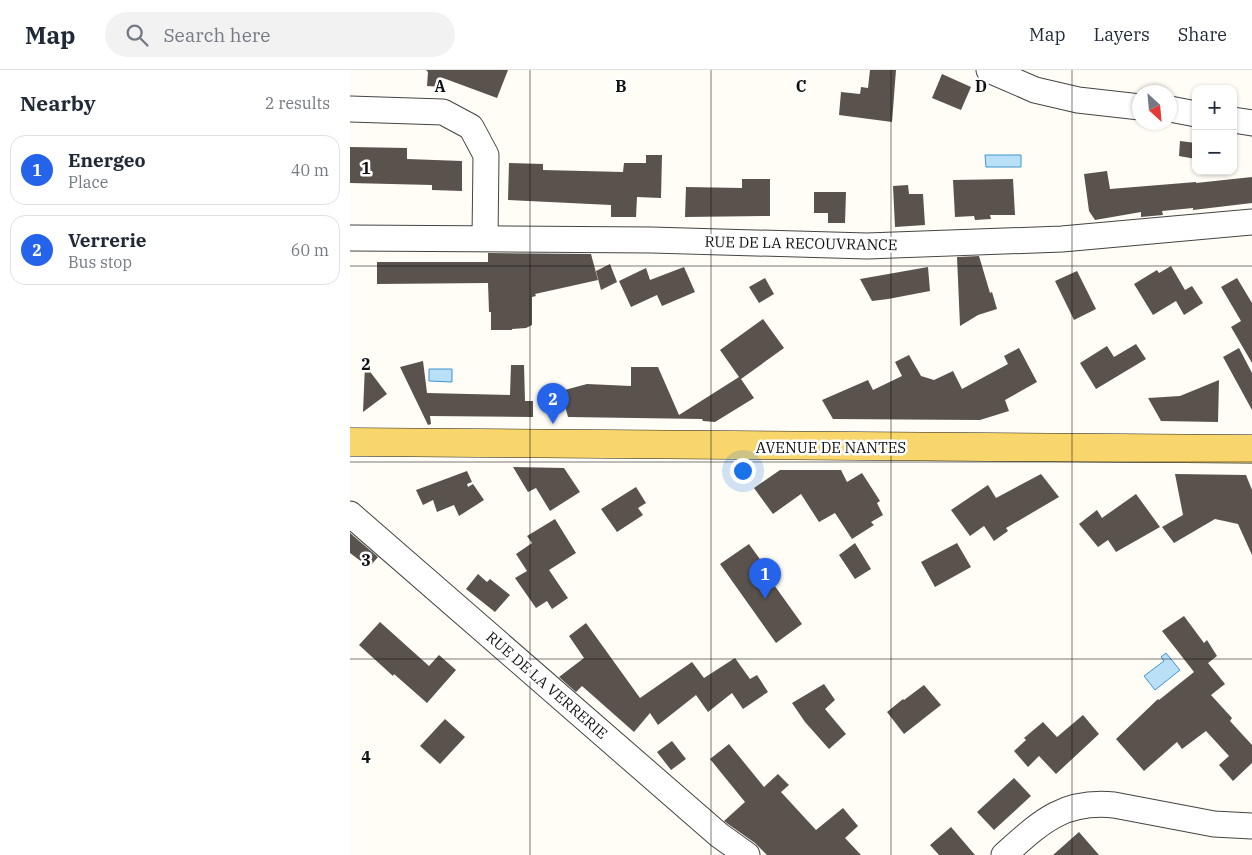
<!DOCTYPE html>
<html lang="en">
<head>
<meta charset="utf-8">
<style>
  body { margin:0; font-family:"IBM Plex Serif",serif; background:#f2f2f3; color:#1f2937 }
  .controls { position:absolute; right:15px; top:15px; display:grid; overflow:hidden; border-radius:10px; box-shadow:0 1px 4px #0004 }
  .controls button { width:45px; height:45px; display:grid; place-items:center; padding:0; border:0; border-bottom:1px solid #e0e1e3; background:#fff; color:#1f2937; font:25px sans-serif }
  .compass { position:absolute; left:782px; top:15px; width:45px; height:45px; border-radius:50%; background:#fff; box-shadow:0 1px 4px #0004; rotate:154deg }
  .you { position:absolute; left:392px; top:400px; width:18px; height:18px; margin:-12px; border:4px solid #fff; border-radius:50%; background:#1a73e8; box-shadow:0 0 0 8px #1a73e833 }
  .badge { display:grid; place-items:center; width:32px; height:32px; border-radius:50%; background:#2563eb; color:#fff; font-size:16px; font-weight:700 }
  .pin { position:absolute; translate:-50% -41px; filter:drop-shadow(0 1px 2px #0008) }
  .pin::after { content:''; position:absolute; top:26px; width:18px; height:15px; background:inherit; clip-path:polygon(0 0,100% 0,50% 100%) }
  .list { margin:0; padding:0; list-style:none }
  h2 { display:flex; justify-content:space-between; align-items:center; height:65px; margin:0; padding:0 20px; font-size:21px }
  h2 small { font-size:16px; font-weight:400; color:#747a83 }
  .list li { display:grid; grid-template-columns:32px 1fr auto; gap:15px; align-items:center; box-sizing:border-box; height:70px; margin:0 10px 10px; padding:0 10px; border:1px solid #e0e1e3; border-radius:15px }
  .list b { display:block; font-size:19px; white-space:nowrap }
  .list p { margin:0; font-size:16px; white-space:nowrap; color:#747a83 }
  .list em { font-size:16px; font-style:normal; color:#747a83 }
  .icon { flex:none; width:28px; height:28px; fill:none; stroke:currentColor; stroke-width:2; stroke-linecap:round; stroke-linejoin:round }
  .map { position:relative; flex:none; width:902px; height:785px; overflow:hidden }
  header { display:flex; align-items:center; gap:30px; box-sizing:border-box; height:70px; padding:0 25px; background:#fff; border-bottom:1px solid #e0e1e3 }
  header strong { font-size:24px }
  nav { display:flex; gap:28px; margin-inline-start:auto; font-size:18px }
  .search { width:350px; height:45px; background:#f2f2f3; display:flex; align-items:center; gap:12px; box-sizing:border-box; padding:0 18px; border-radius:28px; color:#747a83; font-size:19px }
  main { display:flex }
  aside { flex:1; background:#fff }
  .map>svg:first-child { display:block }
  .water { fill:#b9e0f7; stroke:#3f96cf }
  .building { fill:#5a524d }
  .lines { fill:none; stroke-linecap:round; stroke-linejoin:round }
  .minor-casing { stroke:#444; stroke-width:27 }
  .major-casing { stroke:#222; stroke-width:29 }
  .minor { stroke:#fff; stroke-width:25 }
  .major { stroke:#f9d66b; stroke-width:28 }
  .grid { fill:none; stroke:#111; stroke-width:1; stroke-opacity:0.55 }
  .labels { text-anchor:middle; dominant-baseline:central; stroke-width:5; stroke-linejoin:round; paint-order:stroke }
  .street-label { font-size:15px; fill:#111; stroke:#fff }
  .grid-label { font-size:16px; text-anchor:middle; font-weight:bold; fill:#111; stroke:#fff; stroke-width:5; stroke-linejoin:round; paint-order:stroke }
</style>
</head>
<body>
<header>
<strong>Map</strong>
<div class="search"><svg class="icon" aria-label="search" viewBox="0 0 24 24"><circle cx="10" cy="10" r="6"/><path d="M15 15l6 6"/></svg>Search here</div>
<nav><a>Map</a><a>Layers</a><a>Share</a></nav>
</header>
<main>
<aside>
<h2>Nearby<small>2 results</small></h2>
<ul class="list">
<li><span class="badge">1</span><div><b>Energeo</b><p>Place</p></div><em>40 m</em></li>
<li><span class="badge">2</span><div><b>Verrerie</b><p>Bus stop</p></div><em>60 m</em></li>
</ul>
</aside>
<div class="map">
<svg width="902" height="785" viewBox="0 0 902 785">
  <rect width="100%" height="100%" fill="#fffdf5"/>
  <path class="water" d="M635 85H671V97H636Z
    M79 299H102V312L79 311Z
    M816 583 830 600 805 620 794 606 814 591 811 587Z"/>
  <path class="building" d="M76 0H158L147 28 93 8V17L77 16 78 2Z
    M520 0H546L542 52 489 45 491 22 510 24 511 17 518 18Z
    M592 4 621 17 611 40 582 28Z
    M830 71 846 73V89L829 86Z
    M0 77 57 78V89L112 91V121L82 120V115L0 113Z
    M296 85H312L311 128 287 127 286 147H261V135L158 130 159 93 193 94V100L273 102 274 93H296Z
    M757 101 760 119 846 112V113L902 107V133L843 140V138L812 141 813 145 791 147V142L745 150 739 141 734 104Z
    M392 109H420V146L335 147 336 117 392 118Z
    M663 109 665 145H640L641 149 625 150 624 146 605 147 603 110Z
    M558 115 559 124H573L575 155 545 157 543 116Z
    M464 122H496L495 153H478V143H464Z
    M138 183 241 184 248 210 185 224 186 226 182 227V255L176 258 162 259V260H141V242H139L138 213 27 214V192H138Z
    M629 186 640 223 642 222 647 239 628 245 610 256 607 187Z
    M260 194 267 212 251 220 246 201Z
    M821 196 835 220 842 216 853 233 834 245 826 231 803 245 784 214 807 200 809 203Z
    M334 197 345 222 312 236 307 225 281 237 269 211 296 198 300 210Z
    M578 197 580 221 538 229 522 231 510 209Z
    M727 201 746 239 724 250 705 211Z
    M415 208 424 224 409 233 399 217Z
    M887 208 902 233V293L881 257 891 251 871 217Z
    M413 249 434 278 391 309 404 328 365 352 353 351 352 349 218 347 211 321 237 314 281 316V297H308L329 345 389 307 370 280Z
    M786 274 796 289 746 319 730 293 757 276 764 287Z
    M669 278 687 312 655 330 659 341 630 350 483 349 472 330 518 310 523 320 552 306 545 292 559 285 571 306 584 310 603 301 612 319 658 294 654 286Z
    M889 278 902 303V340L873 287Z
    M73 291 77 323 160 325 161 295H174L175 331H183V347L80 346 81 354 78 355 50 297Z
    M15 295 37 324 13 342Z
    M869 310 868 352 811 351 798 328 830 326Z
    M163 397 214 398 230 422 200 441 186 418 178 422Z
    M430 400H491L497 412 512 403 530 431 527 433 533 445 521 452 524 455 502 469 485 443 469 452 451 424 423 444 404 418Z
    M117 401 122 412 117 414 118 417 123 414 134 430 109 446 104 435 87 442 83 430 73 435 66 420Z
    M691 404 709 427 656 458 658 461 644 471 634 456 620 466 601 440 638 415 646 428Z
    M825 404 896 405 902 420V485L888 454 865 449 824 473 812 457 833 445Z
    M286 417 296 433 288 438 293 445 267 462 251 439Z
    M786 424 810 457 766 482 758 470 748 477 729 454 747 440 752 448Z
    M205 449 226 483 199 500 218 528 202 539 197 531 186 538 165 508 177 501 166 484 182 473 177 466Z
    M0 463 28 487 22 494 15 489 12 492 0 483Z
    M505 473 521 499 505 509 489 485Z
    M607 473 621 497 585 517 571 492Z
    M399 474 420 503 417 505 452 554 426 573 370 494Z
    M128 504 137 512 140 509 160 525 145 542 116 519Z
    M834 546 854 573 857 570 867 586 858 593 875 614 861 625 882 648 880 651 902 675V693L883 711 869 695 879 686 856 661 832 679 827 672 794 701 766 669 808 629 809 630 844 602 812 561Z
    M30 552 79 596 89 585 106 600 77 633 44 604 43 606 9 575Z
    M236 553 290 628 342 592 354 608 385 588 400 609 407 605 418 622 393 639 382 623 358 642 346 625 308 655 300 643 284 662 232 616 226 622 209 607 234 588 219 566Z
    M474 614 485 630 475 639 496 664 479 679 455 652 442 633Z
    M574 615 591 635 554 664 537 642 553 629 554 630Z
    M733 645 749 664 706 704 689 686 678 697 664 681 676 670 674 668 693 652 707 667Z
    M95 649 115 667 90 694 70 676Z
    M322 671 336 689 321 700 307 682Z
    M379 674 414 717 428 704 439 715 431 722 466 760 493 738 508 756 495 768 511 785H417L405 773 378 754 374 751 395 732 360 689Z
    M664 708 681 726 644 760 627 742Z
    M601 757 625 785H589L580 775Z
    M729 762 749 785H703Z"/>
  <g class="lines">
    <defs>
      <path id="minor" d="M639 0 685 20 728 30 790 37
        M0 39 93 42 121 57 136 85 135 169
        M820 39 846 44
        M883 50 902 53
        M0 168 301 170 517 176 712 169 902 152
        M0 444 369 765 397 785
        M654 785C690 753 712 730 764 735L864 754 902 756"/>
      <path id="major" d="M0 372 902 379"/>
    </defs>
    <use href="#minor" class="minor-casing"/>
    <use href="#major" class="major-casing"/>
    <use href="#minor" class="minor"/>
    <use href="#major" class="major"/>
  </g>
  <path class="grid" d="M180 0V785M361 0V785M541 0V785M722 0V785M0 196H902M0 392H902M0 589H902"/>
  <g class="labels">
    <g class="street-label">
      <text transform="translate(451 173) rotate(1)">RUE DE LA RECOUVRANCE</text>
      <text x="481" y="377">AVENUE DE NANTES</text>
      <text transform="translate(197 615) rotate(41)">RUE DE LA VERRERIE</text>
    </g>
  </g>
  <g class="grid-label">
    <text x="90" y="22">A</text>
    <text x="271" y="22">B</text>
    <text x="451" y="22">C</text>
    <text x="631" y="22">D</text>
    <text x="16" y="104">1</text>
    <text x="16" y="300">2</text>
    <text x="16" y="496">3</text>
    <text x="16" y="693">4</text>
  </g>
</svg>
<div class="controls">
<button>+</button>
<button>−</button>
</div>
<svg class="compass" viewBox="-18 -18 36 36"><path d="M0-13l5 13h-10z" fill="#e53935"/><path d="M0 13l5-13h-10z" fill="#747a83"/></svg>
<div class="you"></div>
<div class="pin badge" style="left:415px;top:529px">1</div>
<div class="pin badge" style="left:203px;top:354px">2</div>
</div>
</main>
</body>
</html>
